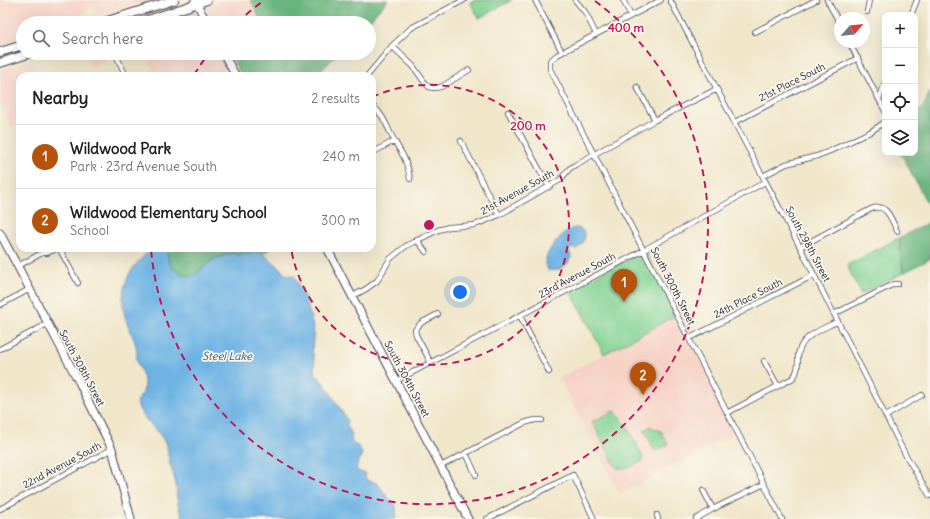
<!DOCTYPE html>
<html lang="en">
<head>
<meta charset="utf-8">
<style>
  body { margin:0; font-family:Delius,sans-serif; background:#f6f6f6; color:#222 }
  .controls { position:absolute; right:12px; top:12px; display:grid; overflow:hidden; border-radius:8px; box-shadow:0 4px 16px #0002 }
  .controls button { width:36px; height:36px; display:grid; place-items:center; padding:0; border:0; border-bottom:1px solid #e0e0e0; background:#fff; color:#222; font:20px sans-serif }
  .compass { position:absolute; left:834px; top:12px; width:36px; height:36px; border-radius:50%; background:#fff; box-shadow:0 4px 16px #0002; rotate:62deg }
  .you { position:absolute; left:460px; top:292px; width:14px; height:14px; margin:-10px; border:3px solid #fff; border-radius:50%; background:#1a73e8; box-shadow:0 0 0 6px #1a73e833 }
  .badge { display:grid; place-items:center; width:26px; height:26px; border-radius:50%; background:#b45309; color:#fff; font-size:13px; font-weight:700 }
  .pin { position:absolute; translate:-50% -33px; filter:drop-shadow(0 1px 2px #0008) }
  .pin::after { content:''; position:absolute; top:21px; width:14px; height:12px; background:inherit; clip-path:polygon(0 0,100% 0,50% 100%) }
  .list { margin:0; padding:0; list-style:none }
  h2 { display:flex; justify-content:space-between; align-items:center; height:52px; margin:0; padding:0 16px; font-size:17px }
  h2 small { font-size:13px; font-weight:400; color:#767676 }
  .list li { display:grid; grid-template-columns:26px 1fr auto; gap:12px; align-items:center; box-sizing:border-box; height:64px; padding:0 16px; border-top:1px solid #e0e0e0 }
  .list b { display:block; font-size:15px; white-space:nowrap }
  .list p { margin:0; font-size:13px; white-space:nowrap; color:#767676 }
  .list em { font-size:13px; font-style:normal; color:#767676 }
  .icon { flex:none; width:22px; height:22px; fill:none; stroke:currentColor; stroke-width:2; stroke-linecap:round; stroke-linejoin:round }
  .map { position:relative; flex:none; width:930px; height:519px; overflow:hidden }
  .search { position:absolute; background:#fff; box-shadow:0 4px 16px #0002; left:16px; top:16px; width:360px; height:44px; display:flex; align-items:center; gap:10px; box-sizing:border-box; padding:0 14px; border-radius:22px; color:#767676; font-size:15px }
  .panel { position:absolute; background:#fff; box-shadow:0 4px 16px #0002; left:16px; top:72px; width:360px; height:180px; border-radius:12px }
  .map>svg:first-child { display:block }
  .built { fill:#f6d2c5 }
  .green { fill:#82d394; stroke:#527a68 }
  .forest { fill:#69b57e; stroke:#466c5c }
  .water { fill:#6db3e4; stroke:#486a90 }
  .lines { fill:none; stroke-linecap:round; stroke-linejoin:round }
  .street-casing { stroke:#413f50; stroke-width:6 }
  .secondary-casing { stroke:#413f50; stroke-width:9 }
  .primary-casing { stroke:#413f50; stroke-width:10 }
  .street { stroke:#fff; stroke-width:4.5 }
  .secondary { stroke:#fff; stroke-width:7 }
  .primary { stroke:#fff; stroke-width:8 }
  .ring { fill:none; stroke:#c2185b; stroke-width:2; stroke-dasharray:7 5 }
  .labels { text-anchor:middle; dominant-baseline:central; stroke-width:3.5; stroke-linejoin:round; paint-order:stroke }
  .street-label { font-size:10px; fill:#22223b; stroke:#fbf7ec }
  .water-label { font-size:11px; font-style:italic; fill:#3c5576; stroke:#fbf7ec }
  .centre { fill:#c2185b; stroke:#fbf7ec; stroke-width:2 }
  .ring-label { font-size:12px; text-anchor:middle; font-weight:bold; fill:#c2185b; stroke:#fbf7ec; stroke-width:3.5; stroke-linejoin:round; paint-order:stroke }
</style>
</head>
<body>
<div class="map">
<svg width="930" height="519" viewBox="0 0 930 519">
  <rect width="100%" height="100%" fill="#fbf7ec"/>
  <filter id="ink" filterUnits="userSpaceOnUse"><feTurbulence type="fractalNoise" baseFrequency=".025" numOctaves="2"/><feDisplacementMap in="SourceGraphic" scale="8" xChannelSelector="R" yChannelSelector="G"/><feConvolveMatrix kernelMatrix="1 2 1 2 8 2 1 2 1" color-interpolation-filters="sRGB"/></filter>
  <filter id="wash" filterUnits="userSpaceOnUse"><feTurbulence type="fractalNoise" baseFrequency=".012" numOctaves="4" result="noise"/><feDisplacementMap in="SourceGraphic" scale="16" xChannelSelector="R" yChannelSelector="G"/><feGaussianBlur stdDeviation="0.9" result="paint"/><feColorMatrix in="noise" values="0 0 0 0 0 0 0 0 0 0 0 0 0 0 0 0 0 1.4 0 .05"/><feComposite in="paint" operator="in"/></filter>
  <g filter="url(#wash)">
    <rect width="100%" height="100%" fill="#f0e6ca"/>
    <path class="built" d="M0 0H149L100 15 91 5 84 13 73 21 72 23H23V40L0 47Z
      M225 0H251L260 20 253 23H213L207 9 211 5Z
      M192 11 197 13 202 23H153Z
      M84 53H137L119 62 115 55 92 68Z
      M143 53H218L228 72 222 76H157Z
      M29 60 38 76H20V122L11 127 0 105V70Z
      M677 315 736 432 620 494 559 378Z"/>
    <path class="green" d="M474 0H512L479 18 470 2Z
      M899 238 903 273 861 294 847 265Z
      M644 250 677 315 604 354 570 290Z
      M615 411 627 426 643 457 642 461 640 462C633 466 624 472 616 467L592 422 611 412Z
      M651 426 652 428 661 431 668 445 655 451 644 430Z"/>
    <path class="forest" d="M251 0H388L367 23H253L260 19Z
      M229 53H338L316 76H242Z
      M930 91V209L901 153H915V113L923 108Z
      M930 222V259L903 273 899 238Z
      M168 248H271L263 254 245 253 238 255 233 253 226 254 214 259 196 274 191 276H185L172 268 169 263 167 255Z"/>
    <path class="water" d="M575 228C589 228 586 244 576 249L570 248 569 251 571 258C566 267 559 272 548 270L545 264C545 252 563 230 575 228Z
      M156 248H162L167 250 169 263 172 268 185 276H191L196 274 214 259 233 253 238 255 245 253 263 254 276 264 285 274 294 276C303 292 311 312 313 330 314 338 311 347 313 355 315 362 315 363 314 371L326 386 347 420V425L352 435 351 440 354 445 358 446 362 453 356 468 359 472 365 473V478L370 482H374L378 484 389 499 394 502 396 507V519H182V515C175 502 178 494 175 480 174 473 170 467 169 460 168 457 168 454 168 451 163 430 145 425 138 406 135 400 140 398 143 393 144 389 144 385 144 381 143 373 139 368 137 361 136 356 138 351 136 346 134 337 129 329 126 320 117 291 129 262 156 248Z"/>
  </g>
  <g filter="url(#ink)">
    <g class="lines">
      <defs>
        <path id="street" d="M535 0 562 52
          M575 0 585 12 596 34
          M623 0 631 16
          M661 0 557 55 550 61V69L782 519
          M670 0 800 247 905 454 930 496
          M827 0 840 24
          M867 12 869 0
          M911 15 917 0
          M755 32 816 0
          M849 42 885 111
          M392 46 413 66 425 83 429 87 434 88 441 87 469 70
          M115 53 126 76
          M367 76 392 46 411 28 464 0
          M637 87 655 120
          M879 99 885 83
          M372 105C385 116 387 128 395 142 403 155 408 163 410 179
          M508 112 549 187
          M735 122 858 58
          M461 141 499 215
          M372 153 390 143H396
          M763 176 786 164 817 156 830 151 870 132 885 122
          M417 240 426 252
          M800 247 871 209C887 202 891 219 897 231
          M59 248 78 283
          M18 266 42 253H47L58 248
          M353 296 366 289 377 281 390 259 406 246 438 230 449 227 475 225 499 215 560 180 569 169 575 165 655 120 717 89
          M0 305 30 289
          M834 314 894 284H898
          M520 316 549 372
          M690 338 814 275
          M0 349 47 324
          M764 361 778 386
          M431 363 416 335 415 330 421 323 438 314
          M396 381 644 250 765 182
          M727 413 793 378C798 372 798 366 798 357 799 336 821 330 838 321
          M886 416 922 395
          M466 453 476 475
          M441 466 524 423 535 420H542
          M703 490 713 509
          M0 509 112 449
          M657 515 658 519
          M487 519 573 475 594 519
          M696 519 713 509 764 484"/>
        <path id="secondary" d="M195 0 207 23
          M223 53 236 76
          M0 233 79 382 112 449 131 519
          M327 248 468 519"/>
        <path id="primary" d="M101 23 174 0
          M139 23 207 0
          M0 52 23 45
          M0 63 31 53"/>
      </defs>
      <use href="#street" class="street-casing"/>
      <use href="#secondary" class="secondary-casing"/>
      <use href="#primary" class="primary-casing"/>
      <use href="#street" class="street"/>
      <use href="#secondary" class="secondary"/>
      <use href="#primary" class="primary"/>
    </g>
  </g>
  <g class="ring">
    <path d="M372 97A140 140 0 1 1 291 248"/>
    <path d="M194 75A279 279 0 0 1 209 53M237 23A279 279 0 0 1 263 1M595 1A279 279 0 1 1 151 249"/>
  </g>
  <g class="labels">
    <g class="street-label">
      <text transform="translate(792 82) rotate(-27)">21st Place South</text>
      <text transform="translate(517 192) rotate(-29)">21st Avenue South</text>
      <text transform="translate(808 244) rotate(62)">South 298th Street</text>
      <text transform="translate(577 275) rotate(-28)">23rd Avenue South</text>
      <text transform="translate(673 286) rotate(63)">South 300th Street</text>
      <text transform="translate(748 298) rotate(-27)">24th Place South</text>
      <text transform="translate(82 368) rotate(62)">South 308th Street</text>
      <text transform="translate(407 379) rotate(62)">South 304th Street</text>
      <text transform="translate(62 465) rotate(-28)">22nd Avenue South</text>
    </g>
    <g class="water-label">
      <text x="227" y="356">Steel Lake</text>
    </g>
  </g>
  <circle cx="429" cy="225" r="6" class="centre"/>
  <g class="ring-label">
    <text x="626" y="32">400 m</text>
    <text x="528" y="130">200 m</text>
  </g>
</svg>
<div class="controls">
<button>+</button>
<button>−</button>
<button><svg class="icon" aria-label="locate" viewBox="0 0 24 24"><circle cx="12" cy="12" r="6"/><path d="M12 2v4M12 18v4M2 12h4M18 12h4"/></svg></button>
<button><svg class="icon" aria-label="layers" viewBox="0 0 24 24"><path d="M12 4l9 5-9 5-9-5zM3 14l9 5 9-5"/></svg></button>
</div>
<svg class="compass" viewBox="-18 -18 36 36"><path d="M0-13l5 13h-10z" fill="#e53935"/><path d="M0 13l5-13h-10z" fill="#767676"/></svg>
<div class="you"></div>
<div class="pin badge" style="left:624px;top:302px">1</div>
<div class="pin badge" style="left:643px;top:395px">2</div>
<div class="search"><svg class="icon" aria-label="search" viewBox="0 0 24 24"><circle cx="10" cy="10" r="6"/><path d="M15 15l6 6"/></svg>Search here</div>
<section class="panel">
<h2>Nearby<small>2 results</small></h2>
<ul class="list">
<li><span class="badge">1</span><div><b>Wildwood Park</b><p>Park · 23rd Avenue South</p></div><em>240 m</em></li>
<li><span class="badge">2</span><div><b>Wildwood Elementary School</b><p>School</p></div><em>300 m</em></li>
</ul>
</section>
</div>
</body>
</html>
